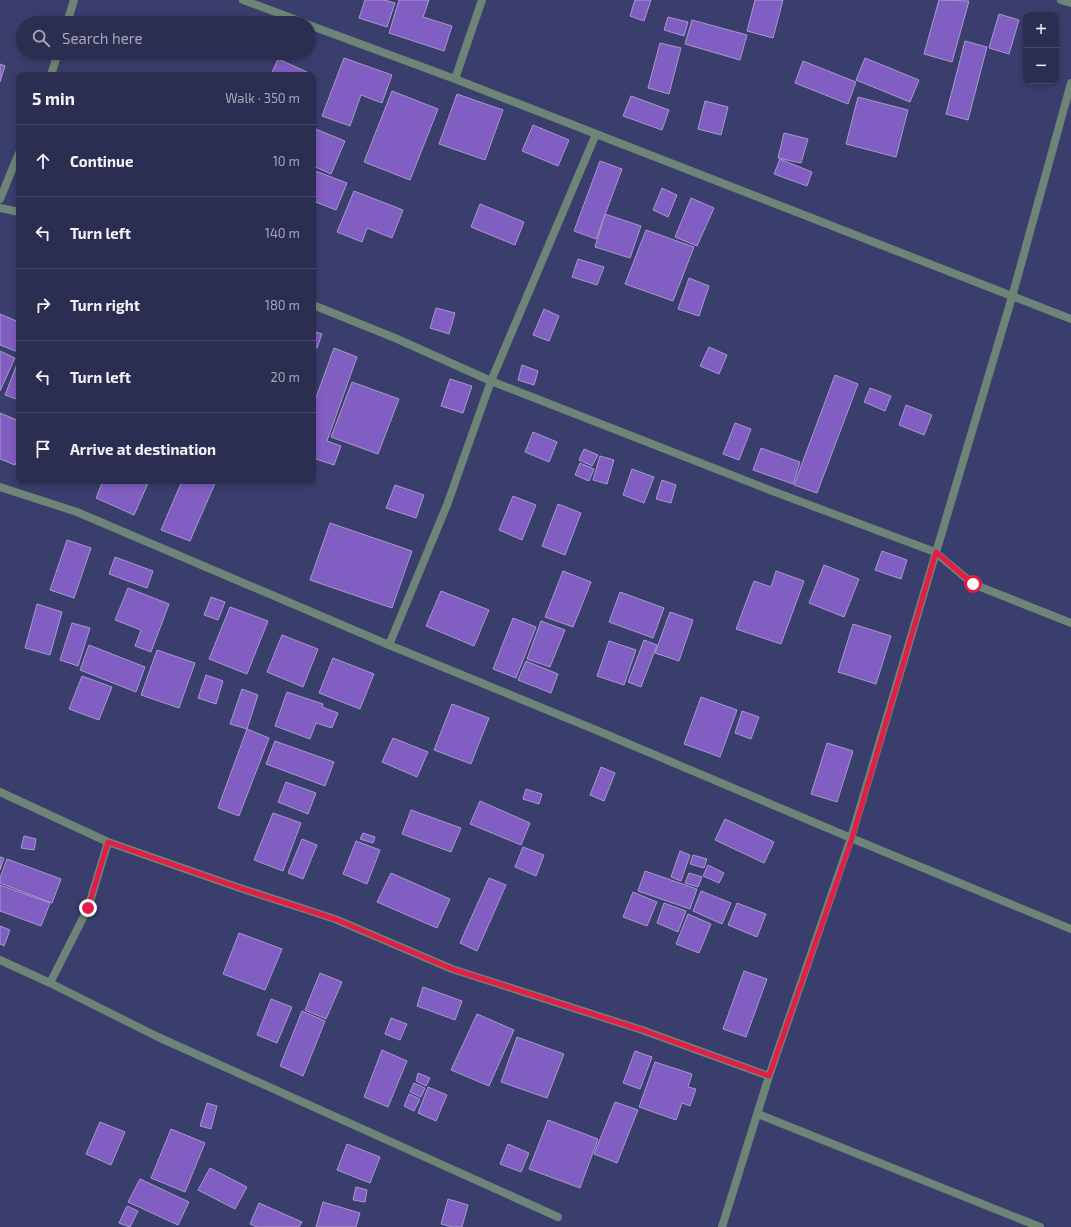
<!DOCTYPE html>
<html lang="en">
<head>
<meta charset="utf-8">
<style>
  body { margin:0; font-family:"Exo 2",sans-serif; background:#373a5b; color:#f1f3f6 }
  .controls { position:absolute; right:12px; top:12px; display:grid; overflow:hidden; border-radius:8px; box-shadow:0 2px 6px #0003 }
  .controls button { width:36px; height:36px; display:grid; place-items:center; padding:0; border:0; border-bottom:1px solid #474a68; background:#2b2e51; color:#f1f3f6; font:20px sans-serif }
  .stop { position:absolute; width:12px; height:12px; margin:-9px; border:3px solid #e11d48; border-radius:50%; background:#fff }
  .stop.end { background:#e11d48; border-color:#fff; box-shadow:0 1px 4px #0008 }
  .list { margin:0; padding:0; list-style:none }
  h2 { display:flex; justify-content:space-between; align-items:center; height:52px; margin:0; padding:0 16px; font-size:17px }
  h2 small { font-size:13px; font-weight:400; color:#a6a8b7 }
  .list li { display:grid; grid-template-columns:26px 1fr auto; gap:12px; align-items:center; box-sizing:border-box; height:72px; padding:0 16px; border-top:1px solid #474a68 }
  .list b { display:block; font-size:15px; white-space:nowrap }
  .list em { font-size:13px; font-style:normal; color:#a6a8b7 }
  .icon { flex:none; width:22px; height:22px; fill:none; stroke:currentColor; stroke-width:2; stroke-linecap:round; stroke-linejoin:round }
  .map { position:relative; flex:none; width:1071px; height:1227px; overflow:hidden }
  .search { position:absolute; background:#2b2e51; box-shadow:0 2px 6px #0003; left:16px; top:16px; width:300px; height:44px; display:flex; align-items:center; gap:10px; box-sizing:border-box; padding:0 14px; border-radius:22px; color:#a6a8b7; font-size:15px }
  .panel { position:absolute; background:#2b2e51; box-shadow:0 2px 6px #0003; left:16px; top:72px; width:300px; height:412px; border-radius:8px }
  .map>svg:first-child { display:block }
  .building { fill:#815ec2; stroke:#a999cf }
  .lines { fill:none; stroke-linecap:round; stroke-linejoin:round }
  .minor { stroke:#6d8576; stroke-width:8 }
  .route { stroke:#e11d48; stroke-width:5 }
</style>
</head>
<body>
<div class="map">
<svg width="1071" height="1227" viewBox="0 0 1071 1227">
  <rect width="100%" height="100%" fill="#393e6c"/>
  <path class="building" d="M365 0H384L395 3 387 27 359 18Z
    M399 0H429L423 17 452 26 444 51 389 33Z
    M635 0H651L644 21 630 16Z
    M755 0H783L773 38 747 31Z
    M939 0 969 1 952 62 924 54Z
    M999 14 1019 20 1009 54 989 48Z
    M668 17 688 22 684 36 664 30Z
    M692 20 747 35 740 60 685 44Z
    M965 41 987 47 968 120 946 114Z
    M660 43 681 48 669 94 648 88Z
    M344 58 392 75 382 103 361 95 350 126 322 116Z
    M865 58 919 80 910 102 856 80Z
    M278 59 307 72 306 75H271Z
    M803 61 856 82 848 104 795 83Z
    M0 64 5 66 0 82Z
    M392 91 438 109 410 180 364 162Z
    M457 94 503 110 485 160 439 144Z
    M631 96 669 110 662 130 623 116Z
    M858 97 908 110 896 157 846 144Z
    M705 101 728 107 721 135 698 129Z
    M533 125 569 140 558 166 522 151Z
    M313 128 345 141 331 174 313 166Z
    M784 133 808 139 801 163 778 158Z
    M780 159 812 172 807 186 774 174Z
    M600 161 622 169 596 239 574 231Z
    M313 170 347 183 336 210 313 201Z
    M662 188 677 195 668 217 653 210Z
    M354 191 403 210 392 238 367 228 362 242 337 232Z
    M691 198 714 208 697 246 675 237Z
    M480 204 524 222 515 245 471 227Z
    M605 214 641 226 630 258 595 247Z
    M646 230 694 247 673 301 625 284Z
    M578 259 604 267 597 285 572 277Z
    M689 278 709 286 699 316 678 309Z
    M436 308 455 313 449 334 430 328Z
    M544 309 559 316 549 341 533 335Z
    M0 314 19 322V348L18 352 0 345Z
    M313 331 322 334 317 348 313 347Z
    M709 347 727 355 719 374 700 366Z
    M334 348 357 357 327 441 341 446 334 465 313 458V406Z
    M0 351 15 358 0 391Z
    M19 359V400L5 395Z
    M522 365 538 371 534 385 518 380Z
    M835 375 858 384 817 493 794 485Z
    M450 379 472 386 463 413 441 406Z
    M352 382 399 399 378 454 331 437Z
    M870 388 891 396 885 411 864 402Z
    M906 405 932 415 924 435 899 425Z
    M0 413 19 421V454L15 465 0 459Z
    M735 423 751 429 739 460 723 454Z
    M533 432 557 442 549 462 525 452Z
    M761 448 800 462 793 484 753 470Z
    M584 449 598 455 592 466 579 460Z
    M600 456 614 460 607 484 593 480Z
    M580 463 594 469 589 481 575 475Z
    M632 469 654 477 644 503 623 495Z
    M662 480 676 485 671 503 656 499Z
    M103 481H149L134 515 96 498Z
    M182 481H216L190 541 161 530Z
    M395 485 424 495 416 518 386 508Z
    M513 496 536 505 522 540 499 530Z
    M558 504 581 513 565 555 542 546Z
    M330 523 412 551 392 608 310 580Z
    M67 540 91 548 74 598 50 590Z
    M882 551 907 560 901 579 875 570Z
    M115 557 153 571 147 588 109 574Z
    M824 565 859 579 844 617 809 603Z
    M563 571 591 582 573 627 545 617Z
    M776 571 804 581 781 644 736 629 754 581 771 587Z
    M128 588 169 604 151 652 135 646 141 630 115 620Z
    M441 591 489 610 474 646 426 626Z
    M620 592 664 608 653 638 609 622Z
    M211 597 225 602 218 620 204 615Z
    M37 604 62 612 50 655 25 648Z
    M230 607 268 621 247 674 209 659Z
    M670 612 693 620 679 661 655 653Z
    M513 618 536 627 516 678 493 669Z
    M541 621 565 630 550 667 527 659Z
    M72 623 90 628 78 666 60 660Z
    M853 624 891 636 876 684 838 672Z
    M282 635 318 649 303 687 267 672Z
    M644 640 657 645 641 687 628 682Z
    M609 641 636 650 624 685 597 676Z
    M89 645 145 667 136 692 80 670Z
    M157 650 195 663 179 708 141 695Z
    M333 658 374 674 360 709 319 693Z
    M526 661 558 674 551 693 518 680Z
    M206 675 223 681 216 704 198 698Z
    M82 676 112 687 99 720 69 709Z
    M242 689 258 695 247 729 230 724Z
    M287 692 323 704 322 707 338 713 332 728 316 723 310 739 275 726Z
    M701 697 737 710 720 757 684 744Z
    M452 704 489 718 471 764 434 750Z
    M742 711 759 717 751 739 735 733Z
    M247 729 269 738 239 816 218 808Z
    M393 738 428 752 417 777 382 762Z
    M275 741 334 762 325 786 266 764Z
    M827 743 853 751 837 802 811 794Z
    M601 767 615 773 604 801 590 795Z
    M286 782 316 793 308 814 278 802Z
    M526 789 542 794 539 804 523 799Z
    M480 801 530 823 521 845 470 824Z
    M411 810 461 828 451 852 402 834Z
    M273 813 301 823 283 871 254 860Z
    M725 819 774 842 764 863 715 840Z
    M363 833 375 837 373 843 360 839Z
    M24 836 36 839 34 850 21 848Z
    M302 839 317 845 303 879 288 873Z
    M356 841 380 850 367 884 343 874Z
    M523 847 544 855 536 876 515 867Z
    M680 851 690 855 681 881 671 877Z
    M693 855 707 859 704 868 690 864Z
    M0 857 4 858 0 870Z
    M7 859 61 879 52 903 0 883V878Z
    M708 865 724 873 719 883 703 876Z
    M645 871 697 889 690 909 638 891Z
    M391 873 450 899 437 928 377 902Z
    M689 873 702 877 698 887 685 883Z
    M489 878 506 885 477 951 460 943Z
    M0 885 50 903 41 926 0 911Z
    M701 891 731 903 722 924 693 911Z
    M633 892 657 902 647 926 623 917Z
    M664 903 686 911 678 932 657 923Z
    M737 903 766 914 757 937 728 925Z
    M688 914 711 924 699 953 676 944Z
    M0 926 10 930 4 946 0 944Z
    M239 933 282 949 265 990 223 974Z
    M744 971 767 979 746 1037 723 1029Z
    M320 973 342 982 326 1019 305 1010Z
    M423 987 462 1001 455 1020 417 1006Z
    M271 999 292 1007 277 1043 257 1035Z
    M302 1011 325 1021 303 1076 280 1066Z
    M477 1014 514 1030 489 1086 451 1070Z
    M391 1018 407 1024 400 1040 385 1034Z
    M517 1037 564 1054 547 1098 501 1082Z
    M382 1050 407 1061 388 1107 364 1097Z
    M635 1051 652 1057 640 1089 623 1083Z
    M655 1062 692 1074 688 1087 696 1089 690 1106 682 1103 676 1120 639 1107Z
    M418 1073 430 1078 426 1086 416 1081Z
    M414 1083 425 1088 421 1097 410 1092Z
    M428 1087 447 1095 436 1121 418 1113Z
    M409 1094 420 1099 414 1111 404 1106Z
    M615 1102 638 1110 617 1163 594 1154Z
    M207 1103 217 1106 211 1129 200 1126Z
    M548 1120 598 1139 580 1188 529 1169Z
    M100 1122 125 1132 111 1165 86 1154Z
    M171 1129 205 1143 185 1192 151 1178Z
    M347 1144 380 1157 370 1183 337 1170Z
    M508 1144 529 1153 521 1172 500 1164Z
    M210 1168 247 1187 235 1209 198 1190Z
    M140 1179 189 1202 178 1225 128 1202Z
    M356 1187 367 1190 365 1202 353 1200Z
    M448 1199 468 1205 462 1227H452L441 1224Z
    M323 1202 360 1213 356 1227H316Z
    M259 1203 302 1222 299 1227H257L250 1224Z
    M127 1206 138 1211 130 1227 119 1223Z"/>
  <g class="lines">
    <path class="minor" d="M243 0 305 23
      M1061 0 1071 3
      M67 23 74 0
      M309 25 455 79 1071 319
      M51 75 58 53
      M455 79 482 0
      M0 199 19 153
      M0 208 19 212
      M313 305 395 338 491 381 767 489 935 552 973 584 1071 623
      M0 487 77 512 389 645 596 730 851 838 1071 929
      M389 645 447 505 491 381 596 134
      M0 792 108 842 237 887 335 919 452 969 642 1030 769 1076
      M0 960 50 983 158 1037 558 1217
      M50 983 88 908 108 842
      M758 1114 1040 1227
      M722 1227 769 1076 851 838 1012 297 1071 83"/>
  </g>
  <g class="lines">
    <path class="route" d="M88 908 108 842 237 887 335 919 452 969 642 1030 769 1076 852 838 936 552 973 584"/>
  </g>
</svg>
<div class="controls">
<button>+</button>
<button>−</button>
</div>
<div class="stop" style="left:973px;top:584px"></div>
<div class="stop end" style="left:88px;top:908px"></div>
<div class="search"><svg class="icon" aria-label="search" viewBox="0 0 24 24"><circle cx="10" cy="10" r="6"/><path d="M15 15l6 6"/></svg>Search here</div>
<section class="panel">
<h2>5 min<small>Walk · 350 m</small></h2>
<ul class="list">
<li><svg class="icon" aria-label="ahead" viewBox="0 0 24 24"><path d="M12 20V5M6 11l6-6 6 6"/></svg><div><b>Continue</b></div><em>10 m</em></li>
<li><svg class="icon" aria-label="left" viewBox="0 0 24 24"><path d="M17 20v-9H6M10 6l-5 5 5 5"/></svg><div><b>Turn left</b></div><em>140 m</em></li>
<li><svg class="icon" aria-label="right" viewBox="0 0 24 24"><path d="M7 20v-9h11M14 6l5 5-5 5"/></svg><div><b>Turn right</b></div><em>180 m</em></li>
<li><svg class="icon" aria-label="left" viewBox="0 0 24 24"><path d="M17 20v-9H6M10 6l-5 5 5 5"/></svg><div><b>Turn left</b></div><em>20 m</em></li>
<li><svg class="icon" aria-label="arrive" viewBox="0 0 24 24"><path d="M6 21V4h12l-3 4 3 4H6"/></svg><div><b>Arrive at destination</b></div></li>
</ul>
</section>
</div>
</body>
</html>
